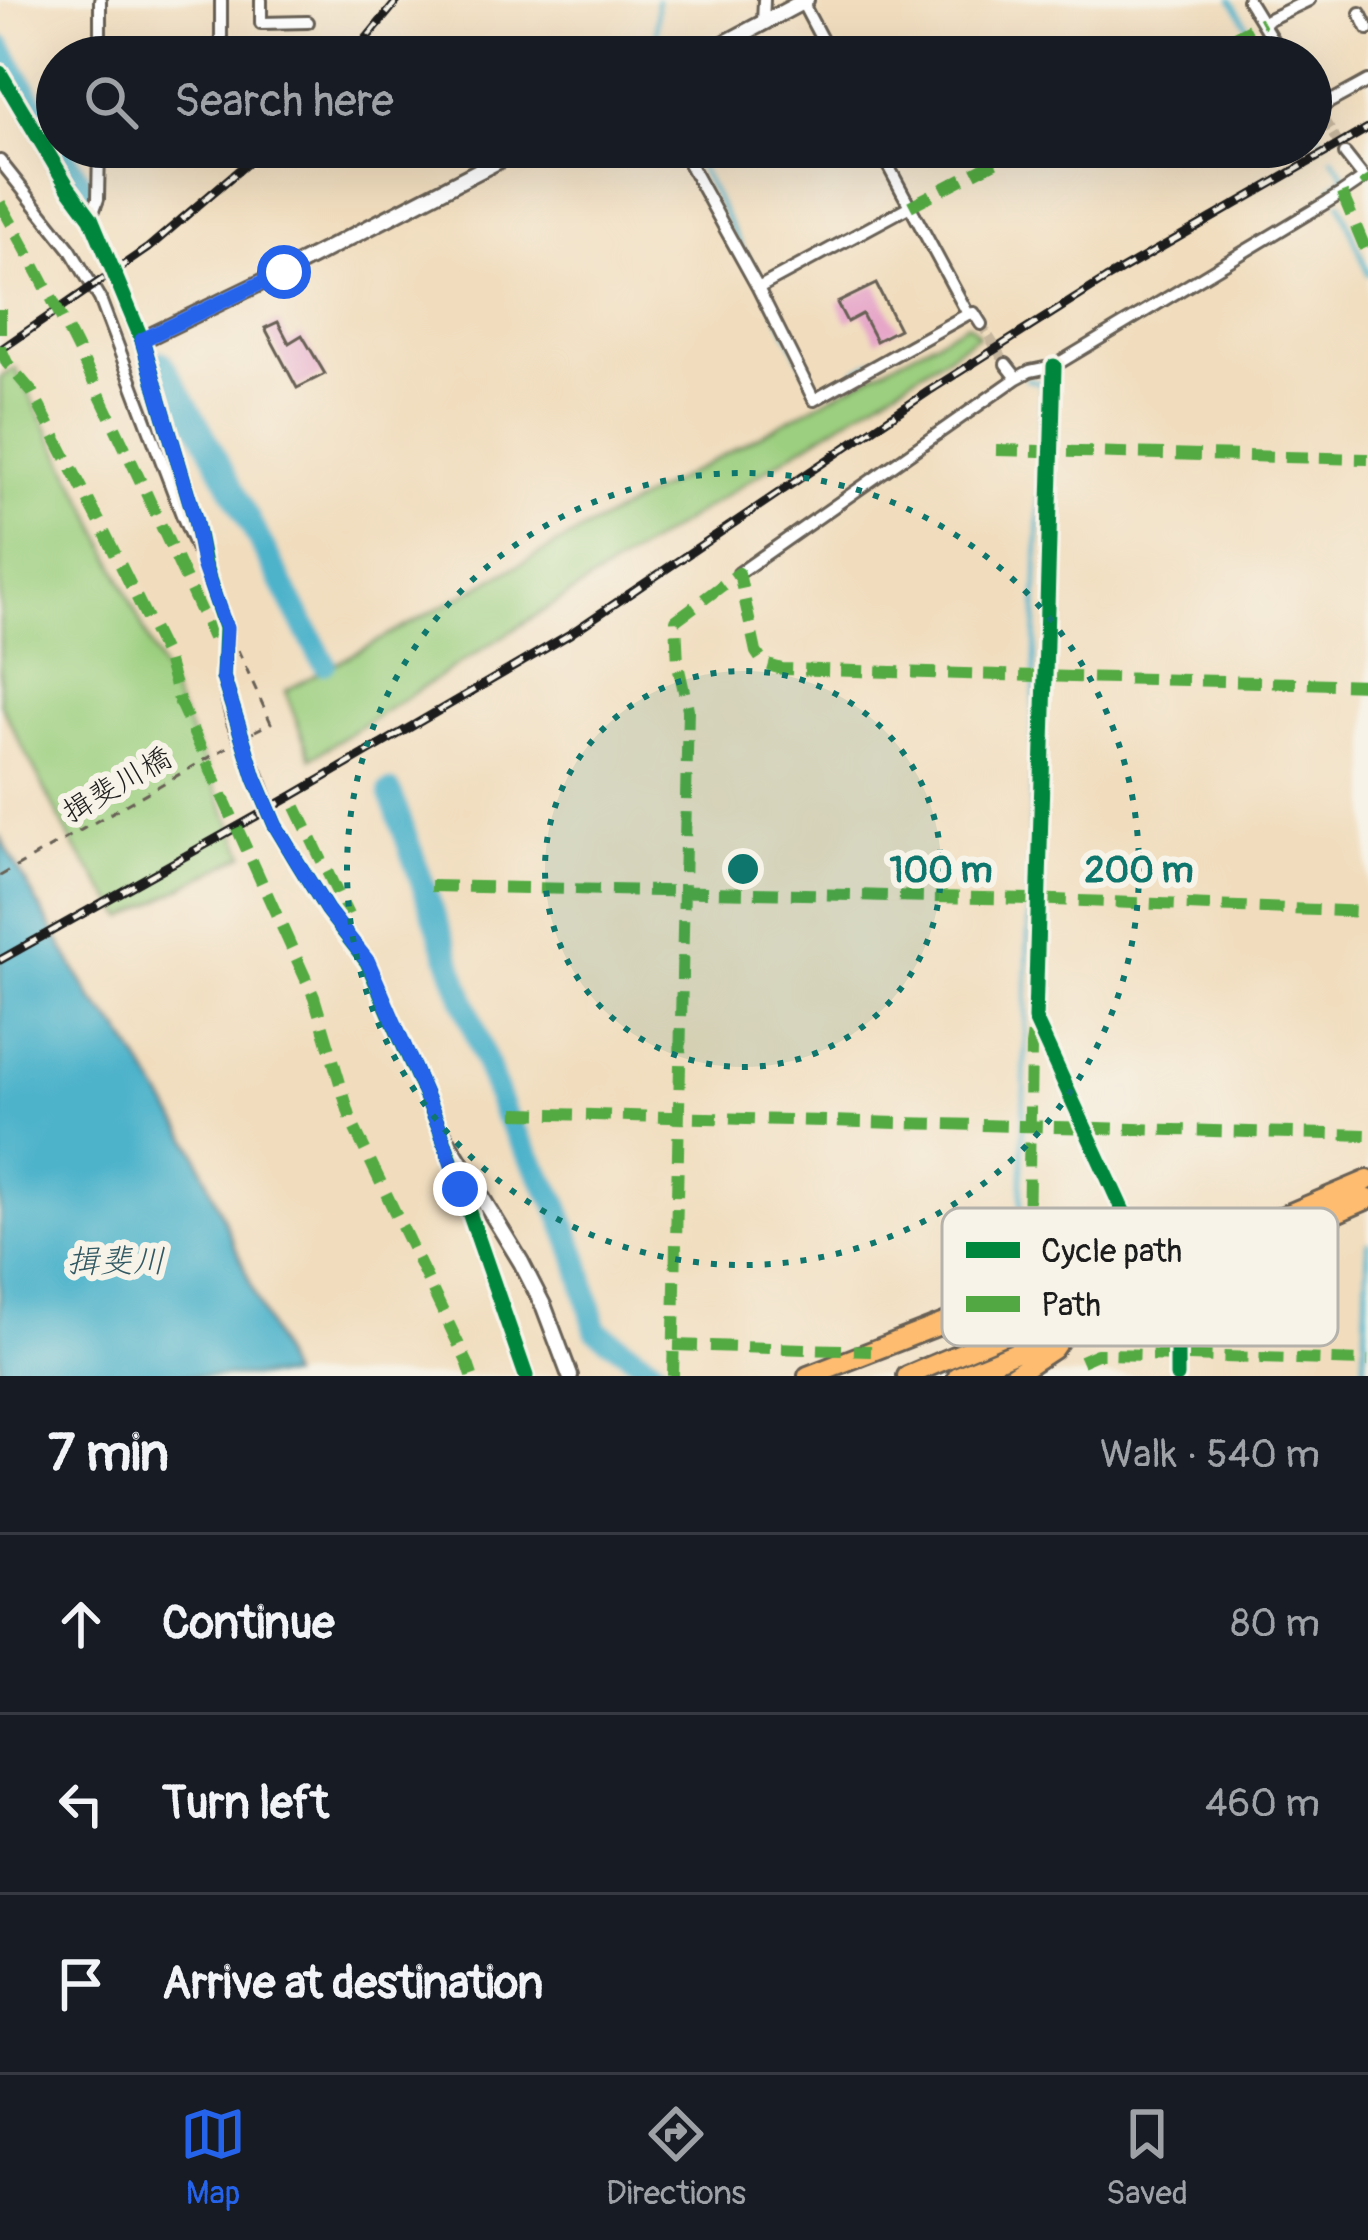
<!DOCTYPE html>
<html lang="en">
<head>
<meta charset="utf-8">
<style>
  body { margin:0; font-family:Pangolin,"Klee One",sans-serif; background:#20242c; color:#f1f3f6 }
  .stop { position:absolute; width:36px; height:36px; margin:-27px; border:9px solid #2563eb; border-radius:50%; background:#fff }
  .stop.end { background:#2563eb; border-color:#fff; box-shadow:0 3px 12px #0008 }
  .list { margin:0; padding:0; list-style:none }
  h2 { display:flex; justify-content:space-between; align-items:center; height:156px; margin:0; padding:0 48px; font-size:51px }
  h2 small { font-size:39px; font-weight:400; color:#9ea1a6 }
  .list li { display:grid; grid-template-columns:78px 1fr auto; gap:36px; align-items:center; box-sizing:border-box; height:180px; padding:0 48px; border-top:3px solid #363941 }
  .list b { display:block; font-size:45px; white-space:nowrap }
  .list em { font-size:39px; font-style:normal; color:#9ea1a6 }
  .icon { flex:none; width:66px; height:66px; fill:none; stroke:currentColor; stroke-width:2; stroke-linecap:round; stroke-linejoin:round }
  .map { position:relative; flex:none; width:1368px; height:1376px; overflow:hidden }
  .search { position:absolute; background:#171b24; box-shadow:0 12px 48px #0002; left:36px; right:36px; top:36px; height:132px; display:flex; align-items:center; gap:30px; box-sizing:border-box; padding:0 42px; border-radius:66px; color:#9ea1a6; font-size:45px }
  .sheet { height:696px; background:#171b24 }
  nav { display:flex; justify-content:space-around; align-items:center; box-sizing:border-box; height:168px; border-top:3px solid #363941; background:#171b24; font-size:33px; color:#9ea1a6 }
  nav a { display:grid; justify-items:center; gap:6px }
  nav .on { color:#2563eb }
  .map>svg:first-child { display:block }
  .green { fill:#9ccf7f; stroke:#5c764e; stroke-width:3 }
  .water { fill:#4db3cb; stroke:#346874; stroke-width:3 }
  .lines { fill:none; stroke-linecap:round; stroke-linejoin:round }
  .stream { stroke:#4db3cb; stroke-width:4.5 }
  .river { stroke:#4db3cb; stroke-width:24 }
  .building { fill:#e6a5c8 }
  .minor-tunnel { stroke:#c6b69e; stroke-width:10; stroke-dasharray:10 5; stroke-linecap:butt }
  .minor-casing { stroke:#676055; stroke-width:16 }
  .tertiary-casing { stroke:#676055; stroke-width:20 }
  .trunk-casing { stroke:#676055; stroke-width:24 }
  .path { stroke:#676055; stroke-width:3; stroke-dasharray:9 9; stroke-linecap:butt }
  .minor { stroke:#fff; stroke-width:10 }
  .tertiary { stroke:#fff; stroke-width:14 }
  .trunk { stroke:#fdbc70; stroke-width:18 }
  .rail-casing { stroke:#1c1c1c; stroke-width:9 }
  .rail { stroke:#f7f3e8; stroke-width:4.5; stroke-dasharray:14; stroke-linecap:butt }
  .path-bridge { stroke:#676055; stroke-width:3; stroke-dasharray:9 9; stroke-linecap:butt }
  .quiet { stroke:#52a943; stroke-width:12; stroke-dasharray:24 12; stroke-linecap:butt }
  .cycleway-casing { stroke:#f7f3e8; stroke-width:22 }
  .cycleway { stroke:#00873e; stroke-width:15 }
  .route { stroke:#2563eb; stroke-width:15 }
  .ring { fill:none; stroke:#0f766e; stroke-width:6; stroke-dasharray:6 12 }
  .labels { text-anchor:middle; dominant-baseline:central; stroke-width:12; stroke-linejoin:round; paint-order:stroke }
  .street-label { font-size:30px; fill:#1c1c1c; stroke:#f7f3e8 }
  .water-label { font-size:33px; font-style:italic; fill:#305862; stroke:#f7f3e8 }
  .key { fill:#f7f3e8; stroke:#b5b2ab; stroke-width:3 }
  .key-label { font-size:33px; fill:#1c1c1c }
  .centre { fill:#0f766e; stroke:#f7f3e8; stroke-width:6 }
  .ring-label { font-size:36px; text-anchor:middle; font-weight:bold; fill:#0f766e; stroke:#f7f3e8; stroke-width:12; stroke-linejoin:round; paint-order:stroke }
</style>
</head>
<body>
<div class="map">
<svg width="1368" height="1376" viewBox="0 0 1368 1376">
  <rect width="100%" height="100%" fill="#f7f3e8"/>
  <filter id="ink" filterUnits="userSpaceOnUse"><feTurbulence type="fractalNoise" baseFrequency=".00833" numOctaves="2"/><feDisplacementMap in="SourceGraphic" scale="24" xChannelSelector="R" yChannelSelector="G"/><feConvolveMatrix kernelMatrix="1 2 1 2 8 2 1 2 1" color-interpolation-filters="sRGB"/></filter>
  <filter id="wash" filterUnits="userSpaceOnUse"><feTurbulence type="fractalNoise" baseFrequency=".004" numOctaves="4" result="noise"/><feDisplacementMap in="SourceGraphic" scale="48" xChannelSelector="R" yChannelSelector="G"/><feGaussianBlur stdDeviation="2.7" result="paint"/><feColorMatrix in="noise" values="0 0 0 0 0 0 0 0 0 0 0 0 0 0 0 0 0 1.4 0 .05"/><feComposite in="paint" operator="in"/></filter>
  <g filter="url(#wash)">
    <rect width="100%" height="100%" fill="#f1ddbe"/>
    <path class="green" d="M968 323 979 335 311 758 285 691Z
      M15 368 89 509 245 854 125 918 75 848 0 703V378Z"/>
    <path class="water" d="M0 837 92 999 120 1030 194 1148 289 1376H0Z"/>
    <g class="lines">
      <path class="stream" d="M1231 0 1267 57
        M656 57 657 0
        M1311 124 1319 136
        M689 147 759 280
        M1332 157 1346 177 1332 186 1334 191
        M1340 202 1368 274
        M765 290 816 389H825
        M855 371 929 330
        M1019 1294 1042 383 1026 379
        M1364 1376 1368 1243"/>
      <path class="river" d="M0 47 57 144
        M59 147 85 191
        M161 362 200 428 324 663
        M390 792 504 1113 556 1202 577 1257 596 1330 663 1376"/>
    </g>
    <g id="blocks">
      <path class="building" d="M876 284 899 329 876 341 862 314 847 322 837 303Z
        M278 322 289 343 302 335 325 374 297 388 265 328Z"/>
    </g>
  </g>
  <g filter="url(#ink)">
    <use href="#blocks" fill-opacity="0" stroke="#676055" stroke-width="3"/>
    <g class="lines">
      <path class="minor-tunnel" d="M1317 109 1345 154
        M981 324 1006 364"/>
      <defs>
        <path id="minor" d="M100 0V57
          M261 0V23L308 22
          M1248 0 1283 57
          M802 2 831 57
          M1360 13 1368 29
          M1263 22 1309 0
          M763 23 764 0
          M221 50V0
          M1311 100 1317 109 1368 81
          M680 147 758 288 814 400 968 314
          M878 147 968 314 974 313 981 324
          M0 161 70 249 100 299 182 515 197 550
          M91 218 98 199 99 147
          M758 288 910 206
          M1006 364 1017 378 1030 371 1054 366 1342 193 1364 178 1345 154
          M1054 366 1035 1019 1128 1222 1174 1307 1177 1316V1376
          M739 573 1017 378
          M445 1144 526 1376"/>
        <path id="tertiary" d="M699 57 806 0
          M0 73 68 187 91 218 142 340 195 519 204 564 225 628 223 677 235 722 275 825 327 910 367 962 440 1129 521 1262 544 1307 570 1376
          M142 340 283 272 525 147"/>
        <path id="trunk" d="M808 1376 947 1322 983 1314 1024 1325
          M907 1376 1368 1180
          M958 1376 1065 1332 1368 1199
          M1012 1376 1053 1349 1062 1336"/>
      </defs>
      <use href="#minor" class="minor-casing"/>
      <use href="#tertiary" class="tertiary-casing"/>
      <use href="#trunk" class="trunk-casing"/>
      <path class="path" d="M238 650 271 723 255 731"/>
      <use href="#minor" class="minor"/>
      <use href="#tertiary" class="tertiary"/>
      <use href="#trunk" class="trunk"/>
      <defs>
        <path id="rail" d="M351 57 398 0
          M0 350 148 248 266 147
          M0 960 294 795 570 634 929 391 1106 279 1368 128"/>
      </defs>
      <use href="#rail" class="rail-casing"/>
      <use href="#rail" class="rail"/>
      <path class="path-bridge" d="M0 876 254 732"/>
      <path class="quiet" d="M1197 57 1263 22
        M1364 178 1368 184
        M1342 193 1368 255
        M0 203C80 344 145 492 213 638
        M910 206 1024 147
        M0 309V347L7 363 32 392 100 523 167 659 180 703 314 997 352 1123 468 1364 472 1376
        M996 450 1368 459
        M296 807 348 915
        M431 886 1030 899 1368 912
        M514 1113 1368 1135
        M1027 1299 1103 1268 1128 1222
        M983 1314C995 1300 1012 1307 1027 1299L1031 1046 1034 1025
        M674 1345 871 1351
        M1081 1361 1097 1354H1109L1368 1361
        M673 1376 688 709 678 665 676 620 739 573 756 652 764 664 782 669 1368 685"/>
      <defs>
        <path id="cycleway" d="M0 73 68 187 91 218 142 340 195 519 204 564 225 628 223 677 255 778 275 825 296 860 327 910 367 962 440 1129 526 1376
          M1054 366 1035 1019 1128 1222 1174 1307 1177 1316V1376"/>
      </defs>
      <use href="#cycleway" class="cycleway-casing"/>
      <use href="#cycleway" class="cycleway"/>
    </g>
  </g>
  <g class="lines" filter="url(#ink)">
    <path class="route" d="M284 272 142 340 195 519 203 564 226 628 223 677 255 778 275 825 296 860 327 910 368 962 440 1129 460 1189"/>
  </g>
  <circle cx="743" cy="869" r="198" fill="#0f766e" fill-opacity=".12"/>
  <g class="ring">
    <circle cx="743" cy="869" r="198"/>
    <circle cx="743" cy="869" r="396"/>
  </g>
  <g class="labels">
    <g class="street-label">
      <text transform="translate(117 785) rotate(-30)">揖斐川橋</text>
    </g>
    <g class="water-label">
      <text x="116" y="1261">揖斐川</text>
    </g>
  </g>
  <rect x="942" y="1208" width="396" height="138" rx="18" class="key"/>
  <rect x="966" y="1242" width="54" height="16" fill="#00873e"/>
  <rect x="966" y="1296" width="54" height="16" fill="#52a943"/>
  <g class="key-label">
    <text x="1041" y="1262">Cycle path</text>
    <text x="1041" y="1316">Path</text>
  </g>
  <circle cx="743" cy="869" r="18" class="centre"/>
  <g class="ring-label">
    <text x="941" y="882">100 m</text>
    <text x="1139" y="882">200 m</text>
  </g>
</svg>
<div class="stop" style="left:284px;top:272px"></div>
<div class="stop end" style="left:460px;top:1189px"></div>
<div class="search"><svg class="icon" aria-label="search" viewBox="0 0 24 24"><circle cx="10" cy="10" r="6"/><path d="M15 15l6 6"/></svg>Search here</div>
</div>
<section class="sheet">
<h2>7 min<small>Walk · 540 m</small></h2>
<ul class="list">
<li><svg class="icon" aria-label="ahead" viewBox="0 0 24 24"><path d="M12 20V5M6 11l6-6 6 6"/></svg><div><b>Continue</b></div><em>80 m</em></li>
<li><svg class="icon" aria-label="left" viewBox="0 0 24 24"><path d="M17 20v-9H6M10 6l-5 5 5 5"/></svg><div><b>Turn left</b></div><em>460 m</em></li>
<li><svg class="icon" aria-label="arrive" viewBox="0 0 24 24"><path d="M6 21V4h12l-3 4 3 4H6"/></svg><div><b>Arrive at destination</b></div></li>
</ul>
</section>
<nav>
<a class="on"><svg class="icon" aria-label="map" viewBox="0 0 24 24"><path d="M3 6l6-2 6 2 6-2v14l-6 2-6-2-6 2zM9 4v14M15 6v14"/></svg>Map</a>
<a><svg class="icon" aria-label="directions" viewBox="0 0 24 24"><path d="M12 3l9 9-9 9-9-9zM9 14v-3h6M13 9l2 2-2 2"/></svg>Directions</a>
<a><svg class="icon" aria-label="saved" viewBox="0 0 24 24"><path d="M7 4h10v16l-5-4-5 4z"/></svg>Saved</a>
</nav>
</body>
</html>
